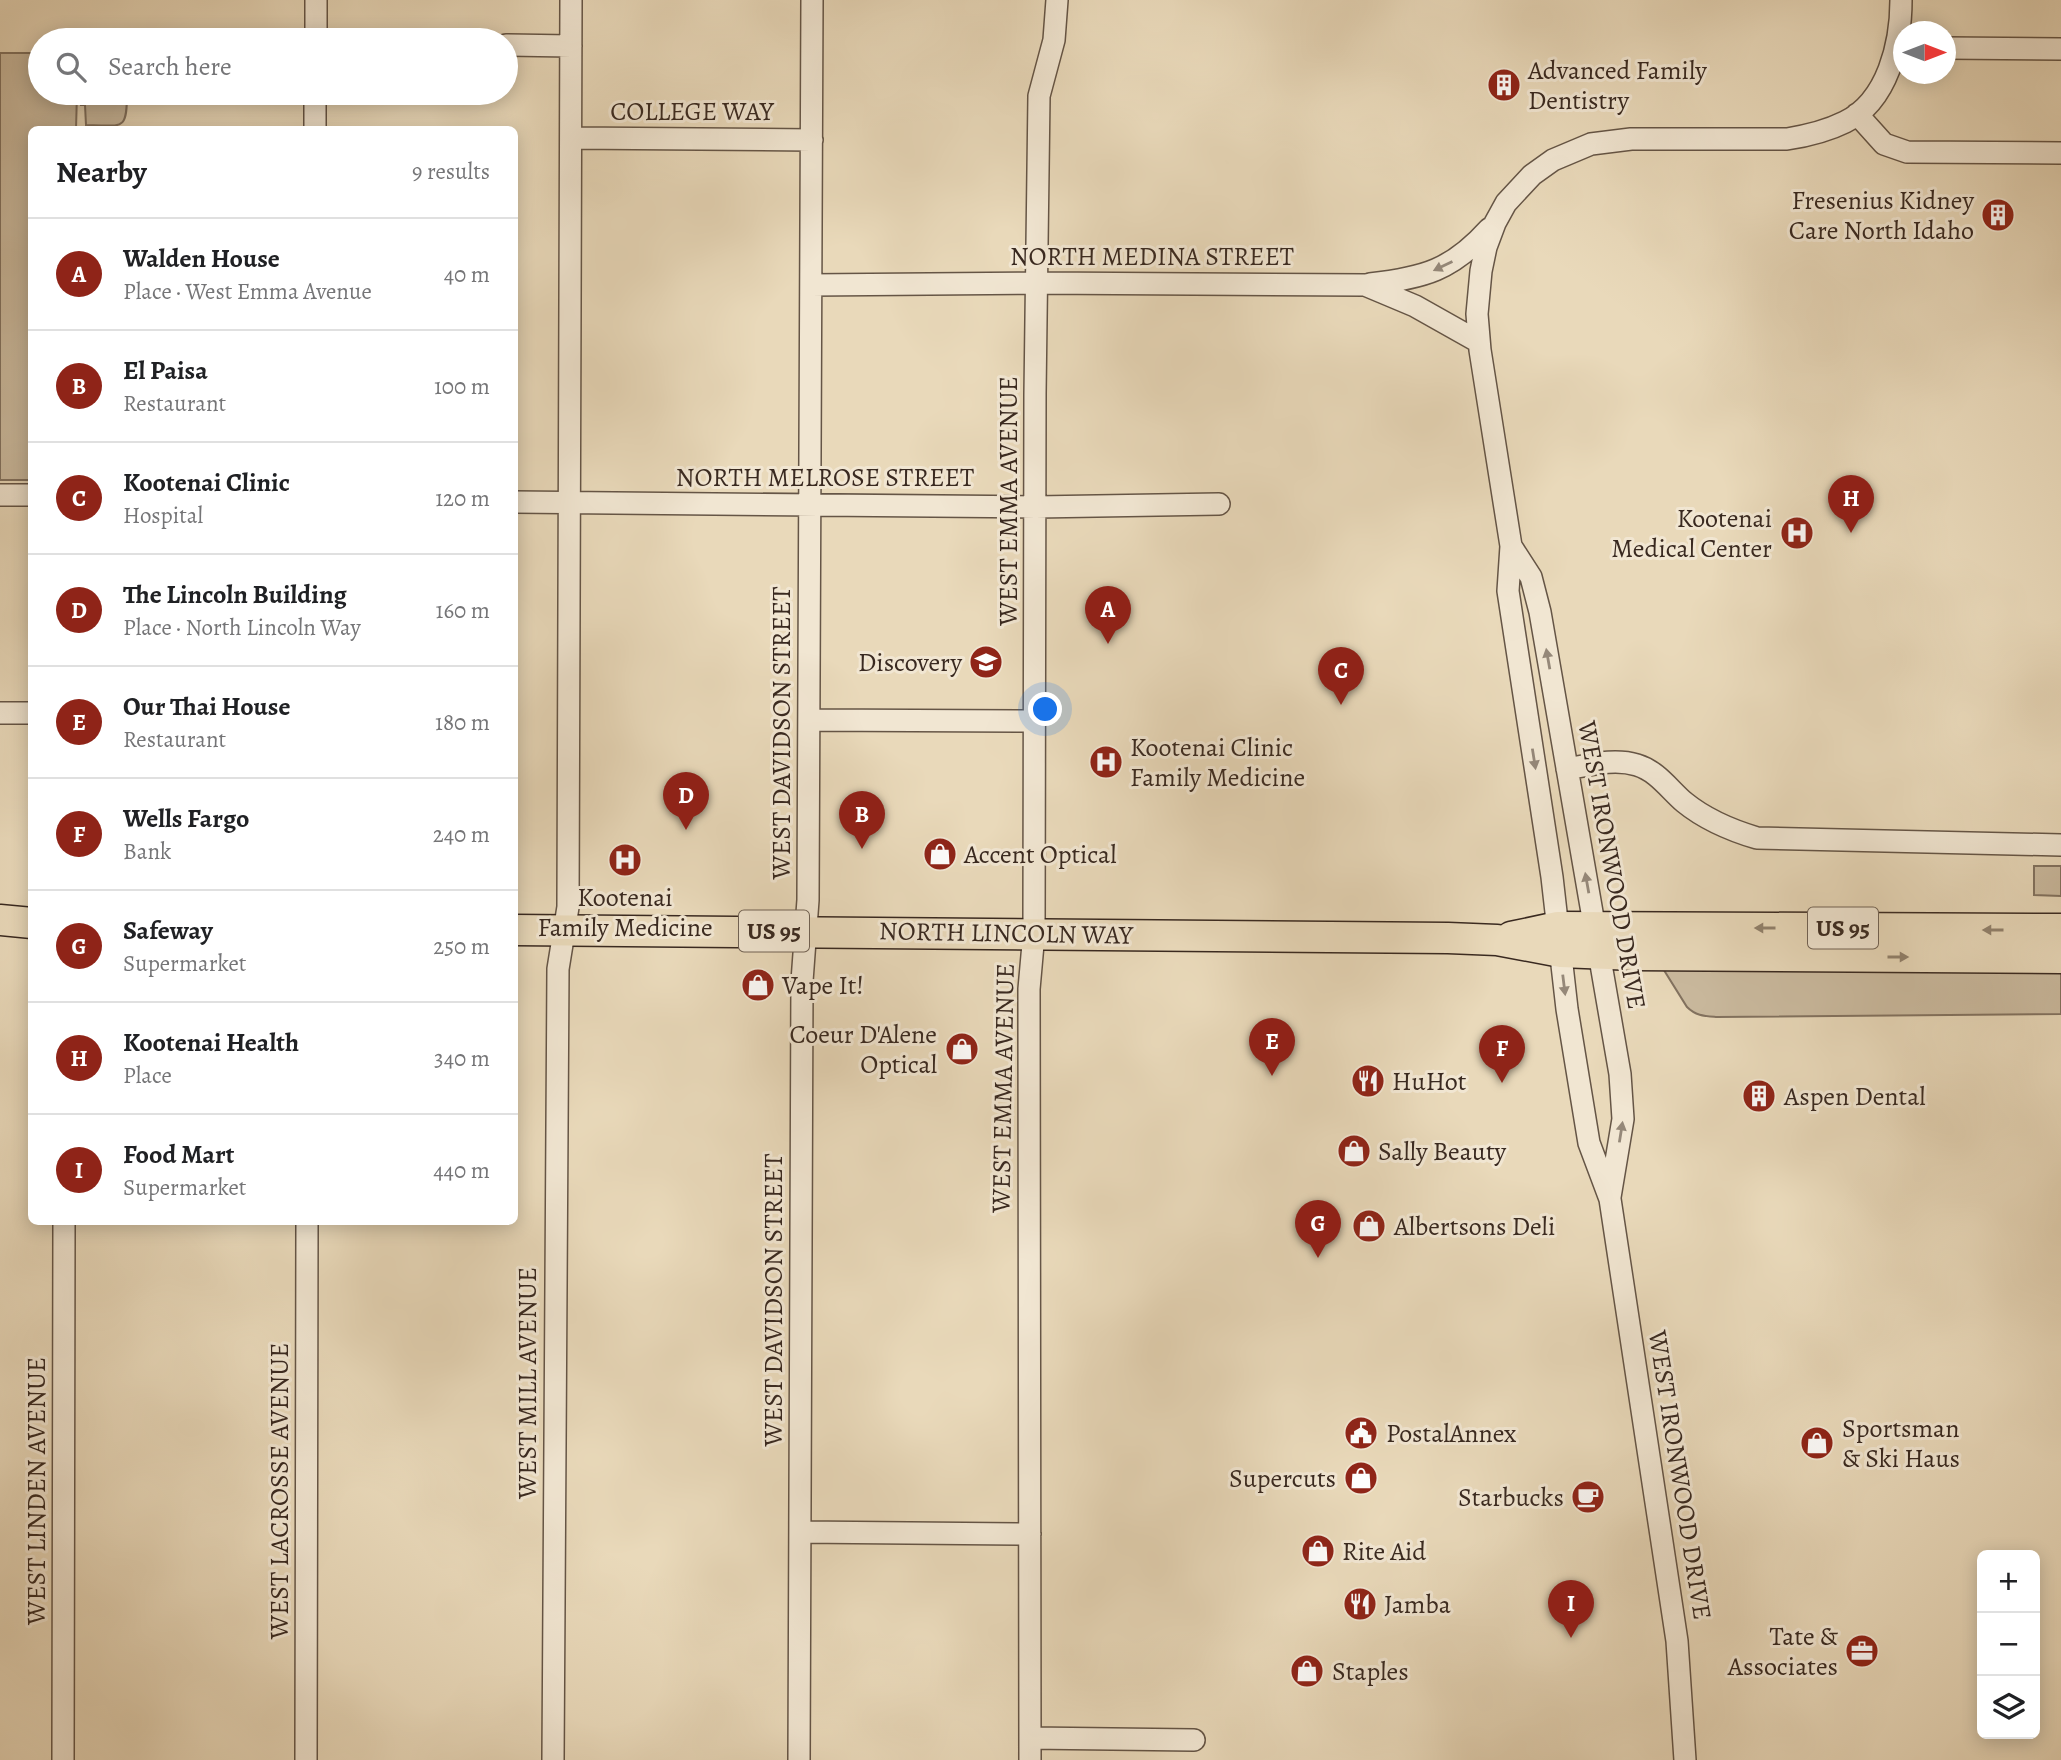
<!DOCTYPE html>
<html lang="en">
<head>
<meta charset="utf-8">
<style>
  body { margin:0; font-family:Alegreya,serif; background:#f2f2f2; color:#202124 }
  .controls { position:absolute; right:21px; bottom:21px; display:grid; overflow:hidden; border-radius:10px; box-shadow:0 4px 18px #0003 }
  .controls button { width:63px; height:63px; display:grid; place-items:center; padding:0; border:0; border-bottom:2px solid #e0e0e0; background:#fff; color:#202124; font:35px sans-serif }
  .compass { position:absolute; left:1893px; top:21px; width:63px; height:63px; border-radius:50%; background:#fff; box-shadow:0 4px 18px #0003; rotate:90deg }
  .you { position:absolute; left:1046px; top:710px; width:24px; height:24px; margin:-18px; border:5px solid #fff; border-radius:50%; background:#1a73e8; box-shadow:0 0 0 10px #1a73e833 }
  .badge { display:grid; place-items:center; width:46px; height:46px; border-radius:50%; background:#8f2418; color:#fff; font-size:23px; font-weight:700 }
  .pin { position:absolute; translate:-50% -58px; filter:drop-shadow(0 2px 4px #0008) }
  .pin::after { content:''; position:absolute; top:37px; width:24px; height:21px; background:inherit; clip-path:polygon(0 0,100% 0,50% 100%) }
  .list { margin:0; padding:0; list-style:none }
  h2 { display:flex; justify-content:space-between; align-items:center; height:91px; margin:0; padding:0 28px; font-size:30px }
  h2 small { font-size:23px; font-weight:400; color:#757577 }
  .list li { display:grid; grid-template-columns:46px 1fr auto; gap:21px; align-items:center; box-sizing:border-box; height:112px; padding:0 28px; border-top:2px solid #e0e0e0 }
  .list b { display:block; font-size:26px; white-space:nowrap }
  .list p { margin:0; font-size:23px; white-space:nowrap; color:#757577 }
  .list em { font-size:23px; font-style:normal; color:#757577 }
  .icon { flex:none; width:38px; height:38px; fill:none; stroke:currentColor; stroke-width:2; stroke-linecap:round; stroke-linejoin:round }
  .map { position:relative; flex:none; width:2061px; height:1760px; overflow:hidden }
  .search { position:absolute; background:#fff; box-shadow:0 4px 18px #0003; left:28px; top:28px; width:490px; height:77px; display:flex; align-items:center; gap:18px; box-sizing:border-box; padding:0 24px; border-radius:38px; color:#757577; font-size:26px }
  .panel { position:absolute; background:#fff; box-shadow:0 4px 18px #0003; left:28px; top:126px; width:490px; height:1099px; border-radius:10px }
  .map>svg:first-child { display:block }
  .green { fill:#cbbba0; stroke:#827260; stroke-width:2 }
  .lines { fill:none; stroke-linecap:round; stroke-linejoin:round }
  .minor-casing { stroke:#655546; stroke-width:24 }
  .highway-casing { stroke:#392920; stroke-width:33 }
  .minor { stroke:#f1e6d2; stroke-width:21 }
  .highway { stroke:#e9d9ba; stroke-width:30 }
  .oneway { fill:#958879 }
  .oneway2 { fill:#91816d }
  .labels { text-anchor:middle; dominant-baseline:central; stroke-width:6; stroke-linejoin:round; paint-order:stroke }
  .shield { fill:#f1e6d2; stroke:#706255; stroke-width:2 }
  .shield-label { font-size:24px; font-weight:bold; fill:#392920 }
  .poi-label { font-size:26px; fill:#392920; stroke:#f1e6d2; text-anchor:start }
  .street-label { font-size:26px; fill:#392920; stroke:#f1e6d2 }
</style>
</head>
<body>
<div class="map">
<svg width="2061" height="1760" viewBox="0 0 2061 1760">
  <rect width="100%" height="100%" fill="#e9d9ba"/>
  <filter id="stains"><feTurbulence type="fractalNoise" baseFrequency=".00286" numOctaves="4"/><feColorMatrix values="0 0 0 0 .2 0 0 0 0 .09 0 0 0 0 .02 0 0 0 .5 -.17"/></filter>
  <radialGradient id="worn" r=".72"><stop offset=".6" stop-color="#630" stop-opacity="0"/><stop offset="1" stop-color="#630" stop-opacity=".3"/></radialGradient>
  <path class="green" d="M0 53H40V93H77L76 129 32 130 31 480H0Z
    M81 93H127C127 133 122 125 86 125L85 105H81Z
    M2034 866H2061V896L2034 895Z
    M1662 967 2061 971V1014L1717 1017C1705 1016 1696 1016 1687 1007Z"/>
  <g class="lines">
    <defs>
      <path id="minor" d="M316 40V0
        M506 45 571 46
        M1946 48 2061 49
        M1857 114 1884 144 1907 152 2061 153
        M315 130V93
        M571 138 812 140
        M1370 284C1424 278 1452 270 1489 229
        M811 285 1038 283 1365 285 1415 306 1479 342
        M0 495H32
        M514 502 1036 507 1219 504
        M1511 546 1531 577 1540 612 1620 1074 1623 1119 1610 1197
        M0 713H32
        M809 720 1035 721
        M1567 769C1590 765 1614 758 1637 765 1657 771 1669 789 1684 802 1706 820 1730 830 1757 838L2061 845
        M800 1532 1030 1534
        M1030 1738 1194 1740
        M63 1760 64 1222
        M306 1760 307 1222
        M553 1760 558 969 568 907 571 0
        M799 1760 802 981 808 900 812 0
        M1030 1760 1029 989 1034 933 1035 394 1039 96 1054 40 1057 0
        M1685 1760 1677 1641 1610 1199 1589 1143 1567 1009 1552 877 1508 591 1511 546 1480 350 1477 314 1481 271 1486 247 1495 223 1506 203 1532 175 1553 160 1591 144 1631 139H1787C1806 136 1827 131 1845 122 1888 101 1901 43 1901 0"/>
      <path id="highway" d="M0 920 32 923
        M514 930 1448 938 1497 940 1561 952 1634 955 2061 958
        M1511 937 1558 927 2061 929"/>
    </defs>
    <use href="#minor" class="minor-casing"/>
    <use href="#highway" class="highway-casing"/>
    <use href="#minor" class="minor"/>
    <use href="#highway" class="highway"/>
  </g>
  <defs><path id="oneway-solid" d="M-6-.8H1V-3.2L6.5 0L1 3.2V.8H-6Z" transform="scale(1.75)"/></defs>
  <g class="oneway">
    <use href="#oneway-solid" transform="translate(1443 266) rotate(154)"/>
    <use href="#oneway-solid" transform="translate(1548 659) rotate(-100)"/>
    <use href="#oneway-solid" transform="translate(1534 759) rotate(81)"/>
    <use href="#oneway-solid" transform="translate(1587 883) rotate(-100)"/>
    <use href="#oneway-solid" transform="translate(1564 985) rotate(83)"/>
    <use href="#oneway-solid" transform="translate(1621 1132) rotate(-81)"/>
  </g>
  <g class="oneway2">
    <use href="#oneway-solid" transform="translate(1765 928) rotate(-180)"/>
    <use href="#oneway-solid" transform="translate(1993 930) rotate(-180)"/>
    <use href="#oneway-solid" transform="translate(1898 957)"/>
  </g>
  <defs>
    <symbol id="building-disc" viewBox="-11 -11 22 22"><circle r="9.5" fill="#8f2418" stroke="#f1e6d2"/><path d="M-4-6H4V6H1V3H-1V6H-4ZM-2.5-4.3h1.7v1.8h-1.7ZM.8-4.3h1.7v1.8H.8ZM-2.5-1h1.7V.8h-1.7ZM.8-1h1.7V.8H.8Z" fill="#fff"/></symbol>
    <symbol id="hospital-disc" viewBox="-11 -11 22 22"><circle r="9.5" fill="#8f2418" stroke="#f1e6d2"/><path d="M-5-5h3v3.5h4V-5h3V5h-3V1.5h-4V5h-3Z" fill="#fff"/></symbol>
    <symbol id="school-disc" viewBox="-11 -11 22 22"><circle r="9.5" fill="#8f2418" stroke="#f1e6d2"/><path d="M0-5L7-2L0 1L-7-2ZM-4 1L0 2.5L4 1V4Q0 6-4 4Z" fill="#fff"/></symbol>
    <symbol id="shop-disc" viewBox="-11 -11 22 22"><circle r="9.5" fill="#8f2418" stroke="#f1e6d2"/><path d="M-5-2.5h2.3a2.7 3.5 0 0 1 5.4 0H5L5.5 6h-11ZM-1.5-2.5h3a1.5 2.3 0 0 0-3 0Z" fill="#fff"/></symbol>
    <symbol id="restaurant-disc" viewBox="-11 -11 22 22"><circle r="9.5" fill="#8f2418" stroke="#f1e6d2"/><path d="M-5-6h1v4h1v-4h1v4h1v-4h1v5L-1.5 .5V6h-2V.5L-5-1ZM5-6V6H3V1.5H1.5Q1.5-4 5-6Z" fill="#fff"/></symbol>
    <symbol id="civic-disc" viewBox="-11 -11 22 22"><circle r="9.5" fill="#8f2418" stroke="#f1e6d2"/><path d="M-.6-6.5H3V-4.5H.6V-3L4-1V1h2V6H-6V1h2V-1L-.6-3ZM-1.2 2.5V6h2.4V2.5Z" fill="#fff"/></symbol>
    <symbol id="cafe-disc" viewBox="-11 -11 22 22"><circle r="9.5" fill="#8f2418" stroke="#f1e6d2"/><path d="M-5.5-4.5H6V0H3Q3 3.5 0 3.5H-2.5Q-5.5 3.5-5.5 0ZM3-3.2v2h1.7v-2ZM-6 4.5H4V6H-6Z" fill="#fff"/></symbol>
    <symbol id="office-disc" viewBox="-11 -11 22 22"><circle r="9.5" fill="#8f2418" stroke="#f1e6d2"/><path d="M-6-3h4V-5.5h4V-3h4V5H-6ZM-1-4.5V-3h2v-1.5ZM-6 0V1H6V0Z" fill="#fff"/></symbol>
  </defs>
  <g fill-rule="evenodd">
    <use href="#building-disc" x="1485" y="66" width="38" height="38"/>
    <use href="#building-disc" x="1979" y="196" width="38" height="38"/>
    <use href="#hospital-disc" x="1778" y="514" width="38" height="38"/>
    <use href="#school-disc" x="967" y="643" width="38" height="38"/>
    <use href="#hospital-disc" x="1087" y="743" width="38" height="38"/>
    <use href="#shop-disc" x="921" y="835" width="38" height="38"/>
    <use href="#hospital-disc" x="606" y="841" width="38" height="38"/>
    <use href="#shop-disc" x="739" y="966" width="38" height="38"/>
    <use href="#shop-disc" x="943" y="1030" width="38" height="38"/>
    <use href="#restaurant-disc" x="1349" y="1062" width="38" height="38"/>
    <use href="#building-disc" x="1740" y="1077" width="38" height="38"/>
    <use href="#shop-disc" x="1335" y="1132" width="38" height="38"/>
    <use href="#shop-disc" x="1350" y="1207" width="38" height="38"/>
    <use href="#civic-disc" x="1342" y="1414" width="38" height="38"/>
    <use href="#shop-disc" x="1798" y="1424" width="38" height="38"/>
    <use href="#shop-disc" x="1342" y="1459" width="38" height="38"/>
    <use href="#cafe-disc" x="1569" y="1478" width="38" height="38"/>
    <use href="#shop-disc" x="1299" y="1532" width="38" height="38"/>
    <use href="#restaurant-disc" x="1341" y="1585" width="38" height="38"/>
    <use href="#office-disc" x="1843" y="1632" width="38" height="38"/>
    <use href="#shop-disc" x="1288" y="1652" width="38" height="38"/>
  </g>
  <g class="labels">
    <g class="shield">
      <rect x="1808" y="907.5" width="70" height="41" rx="5"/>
      <rect x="739" y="910.5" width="70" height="41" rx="5"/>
    </g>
    <g class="shield-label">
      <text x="1843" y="928">US 95</text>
      <text x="774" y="931">US 95</text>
    </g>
    <g class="poi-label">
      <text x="1528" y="70">Advanced Family<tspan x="1528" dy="30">Dentistry</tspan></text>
      <text x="1974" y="200" text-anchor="end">Fresenius Kidney<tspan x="1974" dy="30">Care North Idaho</tspan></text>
      <text x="1772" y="518" text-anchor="end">Kootenai<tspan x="1772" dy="30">Medical Center</tspan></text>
      <text x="962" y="662" text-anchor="end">Discovery</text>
      <text x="1130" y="747">Kootenai Clinic<tspan x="1130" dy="30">Family Medicine</tspan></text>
      <text x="964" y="854">Accent Optical</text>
      <text x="625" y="897" text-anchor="middle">Kootenai<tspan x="625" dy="30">Family Medicine</tspan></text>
      <text x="782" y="985">Vape It!</text>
      <text x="937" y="1034" text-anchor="end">Coeur D'Alene<tspan x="937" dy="30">Optical</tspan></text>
      <text x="1392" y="1081">HuHot</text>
      <text x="1784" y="1096">Aspen Dental</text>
      <text x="1378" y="1151">Sally Beauty</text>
      <text x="1394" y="1226">Albertsons Deli</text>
      <text x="1842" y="1428">Sportsman<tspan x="1842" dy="30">&amp; Ski Haus</tspan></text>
      <text x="1386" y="1433">PostalAnnex</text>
      <text x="1336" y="1478" text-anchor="end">Supercuts</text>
      <text x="1564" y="1497" text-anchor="end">Starbucks</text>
      <text x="1342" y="1551">Rite Aid</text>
      <text x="1384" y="1604">Jamba</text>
      <text x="1838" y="1636" text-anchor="end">Tate &amp;<tspan x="1838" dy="30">Associates</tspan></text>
      <text x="1332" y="1671">Staples</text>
    </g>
    <g class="street-label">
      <text x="692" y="111">COLLEGE WAY</text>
      <text x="1152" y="256">NORTH MEDINA STREET</text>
      <text x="825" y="477">NORTH MELROSE STREET</text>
      <text transform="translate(1008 501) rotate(-90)">WEST EMMA AVENUE</text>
      <text transform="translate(781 733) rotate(-90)">WEST DAVIDSON STREET</text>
      <text transform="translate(1612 865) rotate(80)">WEST IRONWOOD DRIVE</text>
      <text transform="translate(1006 933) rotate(1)">NORTH LINCOLN WAY</text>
      <text transform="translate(1003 1088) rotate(-89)">WEST EMMA AVENUE</text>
      <text transform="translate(773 1300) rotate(-90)">WEST DAVIDSON STREET</text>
      <text transform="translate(527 1383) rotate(-90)">WEST MILL AVENUE</text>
      <text transform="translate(1680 1475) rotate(81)">WEST IRONWOOD DRIVE</text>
      <text transform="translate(36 1491) rotate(-90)">WEST LINDEN AVENUE</text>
      <text transform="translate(279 1491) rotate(-90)">WEST LACROSSE AVENUE</text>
    </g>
  </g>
  <rect width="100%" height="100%" filter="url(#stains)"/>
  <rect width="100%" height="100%" fill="url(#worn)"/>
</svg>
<div class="controls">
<button>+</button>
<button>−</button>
<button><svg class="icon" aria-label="layers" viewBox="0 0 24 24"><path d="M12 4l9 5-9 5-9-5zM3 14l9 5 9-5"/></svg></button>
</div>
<svg class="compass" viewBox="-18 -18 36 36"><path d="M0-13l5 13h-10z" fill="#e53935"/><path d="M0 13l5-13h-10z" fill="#757577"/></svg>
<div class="you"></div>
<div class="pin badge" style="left:1108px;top:644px">A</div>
<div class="pin badge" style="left:862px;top:849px">B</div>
<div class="pin badge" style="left:1341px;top:705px">C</div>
<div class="pin badge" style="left:686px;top:830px">D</div>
<div class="pin badge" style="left:1272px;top:1076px">E</div>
<div class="pin badge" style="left:1502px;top:1083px">F</div>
<div class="pin badge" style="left:1318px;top:1258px">G</div>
<div class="pin badge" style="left:1851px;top:533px">H</div>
<div class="pin badge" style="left:1571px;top:1638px">I</div>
<div class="search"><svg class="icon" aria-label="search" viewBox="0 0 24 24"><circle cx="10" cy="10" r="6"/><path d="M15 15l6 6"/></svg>Search here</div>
<section class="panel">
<h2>Nearby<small>9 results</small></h2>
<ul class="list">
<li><span class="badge">A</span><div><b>Walden House</b><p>Place · West Emma Avenue</p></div><em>40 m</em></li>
<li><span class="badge">B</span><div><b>El Paisa</b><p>Restaurant</p></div><em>100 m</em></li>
<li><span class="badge">C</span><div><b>Kootenai Clinic</b><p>Hospital</p></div><em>120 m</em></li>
<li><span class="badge">D</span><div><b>The Lincoln Building</b><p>Place · North Lincoln Way</p></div><em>160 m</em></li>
<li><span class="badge">E</span><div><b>Our Thai House</b><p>Restaurant</p></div><em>180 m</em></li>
<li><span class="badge">F</span><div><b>Wells Fargo</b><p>Bank</p></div><em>240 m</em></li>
<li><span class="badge">G</span><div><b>Safeway</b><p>Supermarket</p></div><em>250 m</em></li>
<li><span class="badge">H</span><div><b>Kootenai Health</b><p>Place</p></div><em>340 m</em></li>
<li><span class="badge">I</span><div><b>Food Mart</b><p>Supermarket</p></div><em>440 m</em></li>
</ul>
</section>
</div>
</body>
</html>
